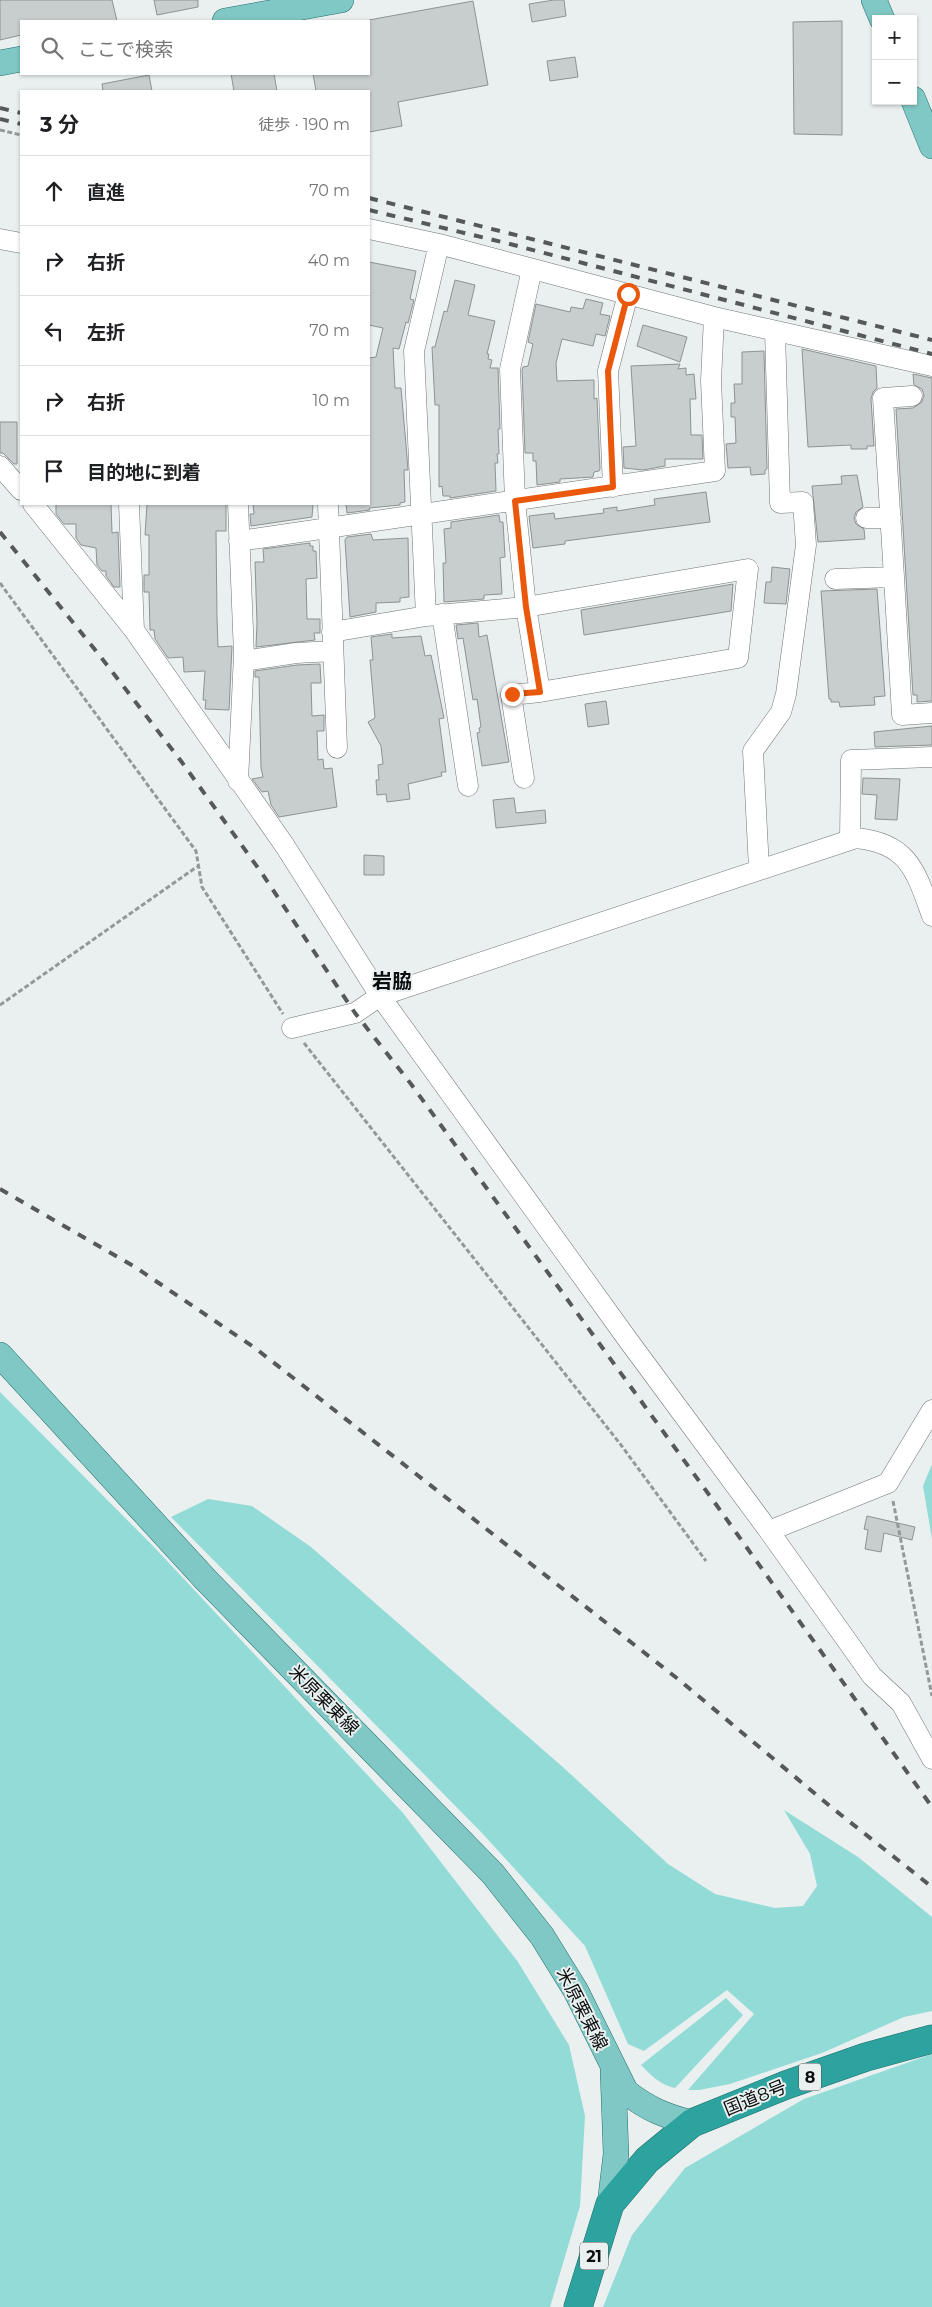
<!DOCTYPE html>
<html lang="ja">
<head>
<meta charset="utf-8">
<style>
  body { margin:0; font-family:Montserrat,"Noto Sans JP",sans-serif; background:#f6f6f6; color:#202124 }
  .controls { position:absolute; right:15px; top:15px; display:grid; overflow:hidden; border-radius:0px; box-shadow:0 1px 4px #0004 }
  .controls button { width:45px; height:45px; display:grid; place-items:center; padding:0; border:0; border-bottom:1px solid #e0e0e0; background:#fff; color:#202124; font:25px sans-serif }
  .stop { position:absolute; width:15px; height:15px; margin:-11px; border:4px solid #ea580c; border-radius:50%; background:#fff }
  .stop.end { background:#ea580c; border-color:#fff; box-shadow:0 1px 5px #0008 }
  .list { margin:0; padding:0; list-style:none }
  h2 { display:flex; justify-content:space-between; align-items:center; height:65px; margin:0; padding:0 20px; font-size:21px }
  h2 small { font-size:16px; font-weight:400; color:#757577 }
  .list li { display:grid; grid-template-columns:32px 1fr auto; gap:15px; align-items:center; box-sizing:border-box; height:70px; padding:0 20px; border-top:1px solid #e0e0e0 }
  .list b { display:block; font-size:19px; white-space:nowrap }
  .list em { font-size:16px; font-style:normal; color:#757577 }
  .icon { flex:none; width:28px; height:28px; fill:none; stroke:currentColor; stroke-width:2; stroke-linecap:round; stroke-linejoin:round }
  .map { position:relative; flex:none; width:932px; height:2307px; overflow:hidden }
  .search { position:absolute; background:#fff; box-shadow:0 1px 4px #0004; left:20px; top:20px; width:350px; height:55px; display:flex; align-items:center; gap:12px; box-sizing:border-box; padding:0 18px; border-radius:0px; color:#757577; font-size:19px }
  .panel { position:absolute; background:#fff; box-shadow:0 1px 4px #0004; left:20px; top:90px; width:350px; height:415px; border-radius:0px }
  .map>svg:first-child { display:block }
  .green { fill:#93dbd7 }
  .building { fill:#c7cecd; stroke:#8c9392 }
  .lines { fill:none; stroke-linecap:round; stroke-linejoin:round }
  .minor-casing { stroke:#6f7574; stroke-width:21 }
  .major-casing { stroke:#216f6c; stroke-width:26 }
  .highway-casing { stroke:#216f6c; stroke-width:29 }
  .path { stroke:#939898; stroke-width:3; stroke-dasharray:5 2.5; stroke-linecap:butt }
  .minor { stroke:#fff; stroke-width:20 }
  .major { stroke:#80c8c5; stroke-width:25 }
  .highway { stroke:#2ca39e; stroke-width:28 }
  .rail { stroke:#555959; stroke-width:4; stroke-dasharray:9 9; stroke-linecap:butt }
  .route { stroke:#ea580c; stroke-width:6 }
  .labels { text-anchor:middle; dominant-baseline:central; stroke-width:4; stroke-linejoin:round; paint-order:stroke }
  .shield { fill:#e9f0ef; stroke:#4e5252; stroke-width:1 }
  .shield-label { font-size:16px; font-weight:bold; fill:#0c0e0e }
  .street-label { font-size:18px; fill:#0c0e0e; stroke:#e9f0ef }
  .quarter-label { font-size:20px; font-weight:bold; fill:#0c0e0e; stroke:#e9f0ef }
</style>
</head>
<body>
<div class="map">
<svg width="932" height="2307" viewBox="0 0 932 2307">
  <rect width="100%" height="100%" fill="#e9f0ef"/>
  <path class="green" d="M0 1392 154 1547 403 1813 518 1962 569 2045 585 2116 580 2206 550 2307H0Z
    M932 1464V1539L923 1486Z
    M208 1499 252 1506 311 1547 565 1769 668 1864 715 1894 775 1908 803 1906 817 1886 810 1854 784 1810 858 1857 932 1917V2011L904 2017 822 2053 730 2084 699 2090H688L754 2014 727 1990 644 2051 628 2044 585 1946 481 1832 171 1517Z
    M726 1998 743 2015 675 2088C660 2085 651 2075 641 2065Z
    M932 2054V2307H603L632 2235 685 2168 804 2099Z"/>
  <path class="building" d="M0 0H112L117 21H21V35L0 40Z
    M154 0H198V7L157 15Z
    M554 0H564L566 16 532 22 529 4Z
    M473 1 488 85 398 102 402 126 369 132V91H316L313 74H369V20Z
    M842 21V135L794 134 793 22Z
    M575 57 578 77 550 81 547 61Z
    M231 74H274L277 91H234Z
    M149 75 152 91H103L102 84Z
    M369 262 416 271 410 299 414 300 408 323 406 322 399 349 393 348 395 388H401L406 445 408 470H404L405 502 400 503V505L369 508 370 510 347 513 346 504H369V358L376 357 383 328 369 325Z
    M455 280 475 285 468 315 495 321 487 354H489L488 359 492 360 490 368H498L500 429H498L499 454H497L498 463H495L496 491 450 498V496H443L442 486 439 487V405H435L432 347H435L444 311 447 312Z
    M586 299 603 303 600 314 610 316 605 336 596 334 593 346 562 339 556 363 557 381 594 380V399L597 398 600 469 599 471 594 472 593 477 560 479V482L537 485 536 461H533V453H525L522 370 523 367 528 366 533 344 528 342 536 304 570 312 571 307 583 309Z
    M643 325 687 337 680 362 637 346Z
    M802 349 876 366 877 388 873 392 871 399 874 446H867V449H851V445L808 447Z
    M764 351 767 469 765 470V474L751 475 750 467 728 468 726 444 736 443 735 417H731V403H735L734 384H742V352Z
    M680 364 678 369 686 368V375L694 374 696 399H690L691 435H702L703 459H665V466L643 470 624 468 623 447 636 446 631 366Z
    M913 374 932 378V701L917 702V695H913L896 409 913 408 922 402 924 395 922 389 914 385Z
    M0 422H17V464H14L3 453H0Z
    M857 475 863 507 856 512 854 518 856 524 864 529 865 539 818 542 812 486 842 484 841 476Z
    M706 492 710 522 565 541V544L533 548 529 516 554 513 555 519 604 513 603 509 617 507V511L655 505 654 499Z
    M56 504H111L112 533 118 532 120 587H114L106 576V571H102L97 565 96 548 81 545 76 538V524H64L56 514Z
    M147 504H226V531H216L217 618 218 647 232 646 229 710 205 709 206 700H203L205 671 184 672 183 657 168 658 155 639 154 630H150L149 592H144V575H149V535H145Z
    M253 504H313L312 517 251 526 250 514H254Z
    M499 515 500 522H503L505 557 500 558 502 594 484 595V599L444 602 443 563H446L444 529 451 528V522Z
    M371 534 373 540 408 538 409 597 400 598V602L376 603V612L350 617 345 540 347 537Z
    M310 543V546H313V551H316L317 578 306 579 307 619H320V633H314L315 640 256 647 257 623 255 562H264L263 549Z
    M772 567 790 569 786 604 764 603 766 582H771Z
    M733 584 731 611 584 635 581 610Z
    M877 589 885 696 874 697 875 705 840 707 839 702H831V699H829L821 591Z
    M478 623 479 637 487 635 509 762 482 766 477 733 480 732 479 728 481 727 477 699 473 700 463 638 458 639 456 625Z
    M392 634V638L421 636 425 656 431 655 444 718 439 719 446 772H441L442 776 408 784 410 799 387 802 386 794 377 795 376 780H379L378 765 383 764 381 746 368 722 375 718 370 660H373L371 637Z
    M320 664 321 683H311L312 716 324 715V731H317L318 760 323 759 324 769 332 768 337 807 279 817 271 805 268 791 262 792 252 779 263 777 261 768 259 677H255V671L297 665Z
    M606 701 609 724 588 727 585 704Z
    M932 726V745L875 747 874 732Z
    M863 778 900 779 897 820 875 819 877 795 862 794Z
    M514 798 516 813 545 810 546 823 496 828 493 800Z
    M364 855 384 856V875H364Z
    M867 1516 915 1527 912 1540 884 1533 881 1552 865 1549 868 1530 864 1529Z"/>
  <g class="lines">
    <defs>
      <path id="minor" d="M369 229 439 244 714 317 932 366
        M0 239 21 243
        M0 466 21 490
        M613 487 608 371 628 294
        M33 504 134 630 285 846 380 996 628 1340 769 1531 872 1676 901 1703 932 1759
        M129 504 134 630
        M238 504 244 655 238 781
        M328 504 337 748
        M866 518H891
        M239 541 715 471 711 381 714 317
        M894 577 883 398 912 396
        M835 579 894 577 902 715 932 713
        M442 614 468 786
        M426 616 414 351 439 244
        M332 632 426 616 526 607 748 569 738 658 540 692 526 607 515 501 510 369 532 269
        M244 661 296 653 333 651
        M524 778 511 695 540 692
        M850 840 851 760 932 757
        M759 869 753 751 781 712 786 694 806 545 803 502 780 503 775 332
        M292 1028 355 1013 380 996 856 838C909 843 916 872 932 916
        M769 1531 888 1483 932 1410"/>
      <path id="major" d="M874 0 882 19
        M225 21 341 0
        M0 63 21 59
        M913 99 932 146
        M0 1355 206 1580 493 1874 542 1936 576 1991 626 2092C648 2109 665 2116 692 2123
        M610 2204 616 2154 613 2072"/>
      <path id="highway" d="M578 2307 610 2204 647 2160 692 2123 786 2085 866 2057 932 2039"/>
    </defs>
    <use href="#minor" class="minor-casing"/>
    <use href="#major" class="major-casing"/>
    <use href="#highway" class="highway-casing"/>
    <path class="path" d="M0 130 21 135
      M0 583 196 851 202 887 283 1014
      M0 1005 198 866
      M304 1043 621 1445 706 1561
      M893 1501 932 1696"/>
    <use href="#minor" class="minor"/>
    <use href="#major" class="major"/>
    <use href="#highway" class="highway"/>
    <path class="rail" d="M0 108 21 113
      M0 119 21 124
      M369 198 932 340
      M369 210 506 243 932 354
      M0 532 100 656 181 761 261 872 355 1013 411 1084 715 1503 932 1807
      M0 1189 135 1267 255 1348 678 1679 831 1807 932 1887"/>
  </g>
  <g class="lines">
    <path class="route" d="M512 694 540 692 526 607 515 501 613 487 608 371 628 294"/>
  </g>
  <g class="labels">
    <g class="shield">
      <rect x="799" y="2063.5" width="22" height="27" rx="4"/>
      <rect x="580" y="2242.5" width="28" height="27" rx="4"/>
    </g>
    <g class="shield-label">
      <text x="810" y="2077">8</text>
      <text x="594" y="2256">21</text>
    </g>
    <g class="street-label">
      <text transform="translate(324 1700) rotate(45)">米原栗東線</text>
      <text transform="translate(582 2009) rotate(63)">米原栗東線</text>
      <text transform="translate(755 2098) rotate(-22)">国道8号</text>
    </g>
    <g class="quarter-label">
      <text x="392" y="981">岩脇</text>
    </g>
  </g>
</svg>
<div class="controls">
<button>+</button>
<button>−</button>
</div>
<div class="stop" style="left:628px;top:294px"></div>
<div class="stop end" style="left:512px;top:694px"></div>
<div class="search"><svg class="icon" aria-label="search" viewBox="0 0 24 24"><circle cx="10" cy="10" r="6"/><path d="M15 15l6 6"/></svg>ここで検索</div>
<section class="panel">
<h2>3 分<small>徒歩 · 190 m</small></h2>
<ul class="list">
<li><svg class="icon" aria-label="ahead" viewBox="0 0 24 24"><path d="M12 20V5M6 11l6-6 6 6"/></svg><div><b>直進</b></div><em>70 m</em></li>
<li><svg class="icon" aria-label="right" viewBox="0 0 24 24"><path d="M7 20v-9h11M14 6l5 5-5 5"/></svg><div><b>右折</b></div><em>40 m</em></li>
<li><svg class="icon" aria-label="left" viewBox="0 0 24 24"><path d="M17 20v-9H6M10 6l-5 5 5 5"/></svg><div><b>左折</b></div><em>70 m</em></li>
<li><svg class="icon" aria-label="right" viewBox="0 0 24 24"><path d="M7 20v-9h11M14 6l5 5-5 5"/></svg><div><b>右折</b></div><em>10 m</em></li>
<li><svg class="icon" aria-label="arrive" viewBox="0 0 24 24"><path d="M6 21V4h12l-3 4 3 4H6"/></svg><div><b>目的地に到着</b></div></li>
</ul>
</section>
</div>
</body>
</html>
